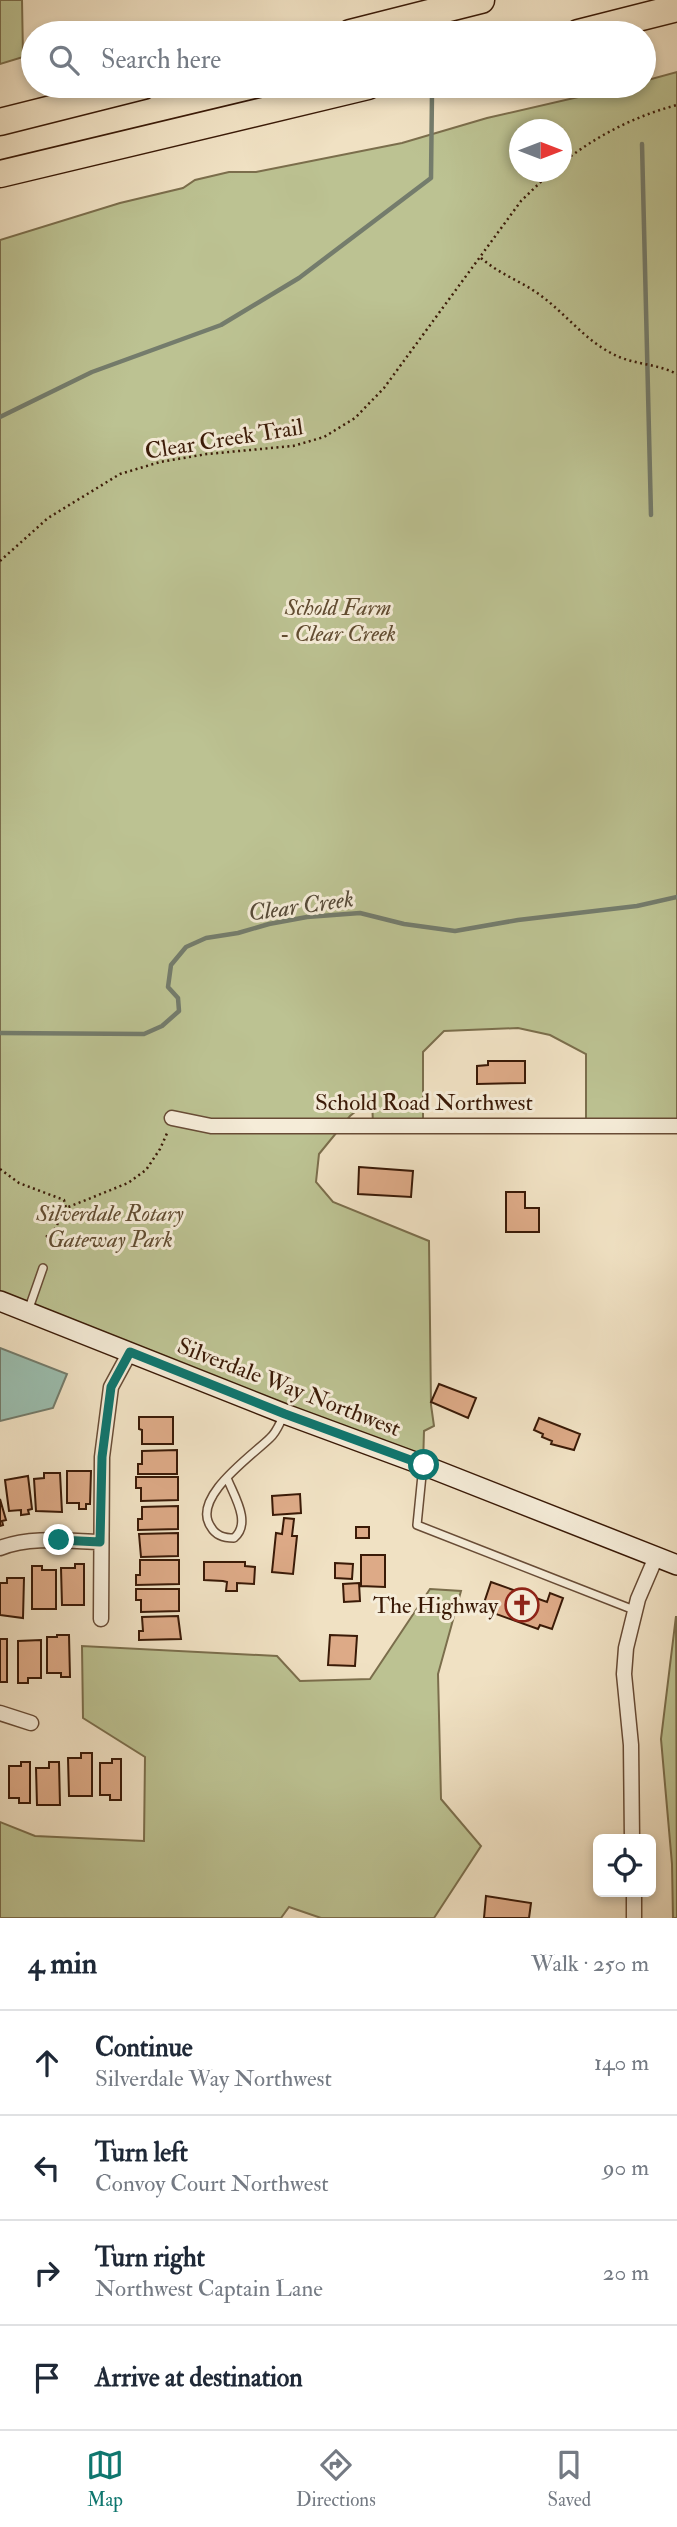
<!DOCTYPE html>
<html lang="en">
<head>
<meta charset="utf-8">
<style>
  body { margin:0; font-family:"IM FELL Double Pica",serif; background:#f6f6f7; color:#1f2937 }
  .controls { position:absolute; right:21px; bottom:21px; display:grid; overflow:hidden; border-radius:10px; box-shadow:0 4px 10px #0003 }
  .controls button { width:63px; height:63px; display:grid; place-items:center; padding:0; border:0; border-bottom:2px solid #e0e1e3; background:#fff; color:#1f2937; font:35px sans-serif }
  .compass { position:absolute; left:509px; top:119px; width:63px; height:63px; border-radius:50%; background:#fff; box-shadow:0 4px 10px #0003; rotate:90deg }
  .stop { position:absolute; width:21px; height:21px; margin:-16px; border:5px solid #0f766e; border-radius:50%; background:#fff }
  .stop.end { background:#0f766e; border-color:#fff; box-shadow:0 2px 7px #0008 }
  .list { margin:0; padding:0; list-style:none }
  h2 { display:flex; justify-content:space-between; align-items:center; height:91px; margin:0; padding:0 28px; font-size:30px }
  h2 small { font-size:23px; font-weight:400; color:#747a83 }
  .list li { display:grid; grid-template-columns:46px 1fr auto; gap:21px; align-items:center; box-sizing:border-box; height:105px; padding:0 28px; border-top:2px solid #e0e1e3 }
  .list b { display:block; font-size:26px; white-space:nowrap }
  .list p { margin:0; font-size:23px; white-space:nowrap; color:#747a83 }
  .list em { font-size:23px; font-style:normal; color:#747a83 }
  .icon { flex:none; width:38px; height:38px; fill:none; stroke:currentColor; stroke-width:2; stroke-linecap:round; stroke-linejoin:round }
  .map { position:relative; flex:none; width:677px; height:1918px; overflow:hidden }
  .search { position:absolute; background:#fff; box-shadow:0 4px 10px #0003; left:21px; right:21px; top:21px; height:77px; display:flex; align-items:center; gap:18px; box-sizing:border-box; padding:0 24px; border-radius:38px; color:#747a83; font-size:26px }
  .sheet { height:511px; background:#fff }
  nav { display:flex; justify-content:space-around; align-items:center; box-sizing:border-box; height:98px; border-top:2px solid #e0e1e3; background:#fff; font-size:19px; color:#747a83 }
  nav a { display:grid; justify-items:center; gap:4px }
  nav .on { color:#0f766e }
  .map>svg:first-child { display:block }
  .green { fill:#bcc292; stroke:#7b6e4c; stroke-width:2; fill-rule:evenodd }
  .water { fill:#9bbeaf; stroke:#747c6c; stroke-width:2 }
  .lines { fill:none; stroke-linecap:round; stroke-linejoin:round }
  .stream { stroke:#747c6c; stroke-width:4.5 }
  .building { fill:#ddaa87; stroke:#3a1a07; stroke-width:2 }
  .lane-casing { stroke:#684c36; stroke-width:10 }
  .street-casing { stroke:#684c36; stroke-width:17 }
  .secondary-casing { stroke:#3a1a07; stroke-width:22 }
  .highway-casing { stroke:#3a1a07; stroke-width:29 }
  .path { stroke:#3a1a07; stroke-width:2.5; stroke-dasharray:2 3.5; stroke-linecap:butt }
  .lane { stroke:#f5ecd8; stroke-width:7 }
  .street { stroke:#f5ecd8; stroke-width:14 }
  .secondary { stroke:#f5ecd8; stroke-width:19 }
  .highway { stroke:#f0e1c3; stroke-width:26 }
  .route { stroke:#0f766e; stroke-width:9 }
  .labels { text-anchor:middle; dominant-baseline:central; stroke-width:6; stroke-linejoin:round; paint-order:stroke }
  .street-label { font-size:23px; fill:#3a1a07; stroke:#f5ecd8 }
  .park-label { font-size:23px; font-style:italic; fill:#614c31; stroke:#f5ecd8 }
  .poi-label { font-size:23px; fill:#3a1a07; stroke:#f5ecd8; text-anchor:end }
  .water-label { font-size:24px; font-style:italic; fill:#574b39; stroke:#f5ecd8 }
</style>
</head>
<body>
<div class="map">
<svg width="677" height="1918" viewBox="0 0 677 1918">
  <rect width="100%" height="100%" fill="#f0e1c3"/>
  <filter id="stains"><feTurbulence type="fractalNoise" baseFrequency=".00286" numOctaves="4"/><feColorMatrix values="0 0 0 0 .2 0 0 0 0 .09 0 0 0 0 .02 0 0 0 .5 -.17"/></filter>
  <radialGradient id="worn" r=".72"><stop offset=".6" stop-color="#630" stop-opacity="0"/><stop offset="1" stop-color="#630" stop-opacity=".3"/></radialGradient>
  <path class="green" d="M0 0H22L23 57 0 64Z
    M677 72V1126H586V1054L550 1035 518 1028 444 1031 423 1052V1125H373L372 1098 350 1116 319 1154 316 1182 333 1202 429 1241 431 1405 434 1426 424 1431 423 1465 0 1301V240L120 203 183 188 195 180 229 172H256L402 143 487 118 626 86H644V81ZM520 130H562V172H520Z
    M430 1589 461 1591 438 1674 441 1799 481 1846 434 1918H321L289 1907 281 1918H0V1822L35 1836 144 1841 145 1757 83 1718 82 1646 277 1656 300 1681 370 1679Z
    M676 1616 677 1918H673L672 1864 661 1739Z"/>
  <path class="water" d="M0 1348 67 1374 53 1408 0 1421Z"/>
  <g class="lines">
    <path class="stream" d="M642 144 651 515
      M0 417 92 372 221 325 299 278 431 178 432 92
      M0 1033 144 1034 162 1026 179 1011 178 998 168 987 171 965 186 947 206 938 238 933 269 924 307 917 360 913 404 924 455 931 518 920 637 906 677 897"/>
  </g>
  <path class="building" d="M488 1061H525V1083L477 1084V1066L488 1065Z
    M359 1167 413 1171 411 1197 358 1194Z
    M506 1192H525V1208H539V1232H506Z
    M439 1384 476 1398 468 1418 431 1402Z
    M139 1417H173V1444H142V1430L139 1429Z
    M539 1418 580 1434 574 1450 551 1444 552 1441 542 1437 543 1434 534 1430Z
    M177 1450V1474H138V1464H142V1451Z
    M67 1471H91L90 1504H86V1509H79V1503H67Z
    M44 1473H60L62 1512 36 1511 34 1479 44 1478Z
    M28 1476 32 1509 28 1510 29 1514 21 1515V1510L9 1511 5 1480Z
    M136 1477H178V1500L141 1501V1488H136Z
    M300 1494 301 1513 273 1515 272 1496Z
    M0 1499 6 1520 2 1521 3 1525 0 1526Z
    M178 1506V1529L138 1530V1519H142V1507Z
    M284 1518 294 1519 292 1536H297L293 1574 272 1572 276 1533 282 1534Z
    M356 1527H369V1538H356Z
    M178 1533V1556L141 1557 139 1534Z
    M361 1555H385V1587L361 1586Z
    M140 1560H179V1584L136 1585V1575H140Z
    M204 1562H245V1566L255 1567 254 1584 237 1583V1591H226L227 1582 223 1581 204 1580Z
    M335 1563 353 1564 352 1579 335 1578Z
    M75 1564H84V1605H62L61 1568H75Z
    M32 1566H42V1570H56V1609H32Z
    M7 1578H24L23 1618 0 1615V1583H7Z
    M491 1582 547 1602 550 1593 563 1598 552 1629 540 1625 538 1629 482 1609Z
    M359 1583 360 1601 344 1602 343 1584Z
    M136 1589H179V1611L141 1612V1600H136Z
    M178 1616 181 1639 139 1640V1631H143L142 1617Z
    M57 1635H69L70 1677H61V1673H47V1637H57Z
    M330 1635 357 1636 355 1666 328 1665Z
    M0 1639H7V1682H0Z
    M41 1640V1678H28V1683H18V1641Z
    M81 1753H92V1796H69L68 1758H81Z
    M112 1759H121V1800H110V1795H100V1763H112Z
    M21 1762H30V1803H19V1798H9V1766H21Z
    M49 1762H59L60 1805H37L36 1768H49Z
    M486 1896 531 1903 529 1918H484Z"/>
  <g class="lines">
    <defs>
      <path id="lane" d="M28 1311 43 1268
        M423 1465 417 1525 634 1610
        M227 1478C234 1496 252 1523 234 1538 224 1538 216 1536 211 1527 190 1498 253 1455 270 1438 277 1432 280 1422 284 1415"/>
      <path id="street" d="M172 1118 211 1126H677
        M0 1548C31 1536 68 1541 100 1542
        M101 1619 102 1457 111 1387 130 1352
        M0 1713 31 1723
        M632 1839 631 1745 624 1674 626 1648 638 1599 656 1557
        M634 1892V1918"/>
      <path id="secondary" d="M0 1301 285 1414 423 1465 677 1565"/>
      <path id="highway" d="M350 33 481 0
        M578 33 677 8
        M0 122 143 86
        M0 174 368 86"/>
    </defs>
    <use href="#lane" class="lane-casing"/>
    <use href="#street" class="street-casing"/>
    <use href="#secondary" class="secondary-casing"/>
    <use href="#highway" class="highway-casing"/>
    <path class="path" d="M562 163C596 136 635 116 677 105
      M481 258C499 274 521 281 540 295 565 313 584 339 611 353 632 365 656 363 677 374
      M0 561 48 518 120 474 160 462 207 454 293 446 324 437 355 418 384 388 521 201 551 172
      M0 1169 19 1183 64 1200 66 1208
      M46 1237C62 1226 56 1218 66 1208L128 1183 146 1170 160 1149 168 1131"/>
    <use href="#lane" class="lane"/>
    <use href="#street" class="street"/>
    <use href="#secondary" class="secondary"/>
    <use href="#highway" class="highway"/>
  </g>
  <g class="lines">
    <path class="route" d="M59 1540 100 1542 102 1457 111 1387 130 1352 285 1414 424 1465"/>
  </g>
  <defs>
    <symbol id="church-ring" viewBox="-11 -11 22 22"><circle r="9.5" fill="#f5ecd8" stroke="#8f2418" stroke-width="1.5"/><path d="M-1.2-6h2.4v3.5h3.3v2.4h-3.3V6h-2.4V-.1h-3.3v-2.4h3.3Z" fill="#8f2418"/></symbol>
  </defs>
  <g fill-rule="evenodd">
    <use href="#church-ring" x="503" y="1586" width="38" height="38"/>
  </g>
  <g class="labels">
    <g class="street-label">
      <text transform="translate(224 439) rotate(-9)">Clear Creek Trail</text>
      <text x="424" y="1102">Schold Road Northwest</text>
      <text transform="translate(289 1387) rotate(21)">Silverdale Way Northwest</text>
    </g>
    <g class="park-label">
      <text x="338" y="607">Schold Farm<tspan x="338" dy="26">- Clear Creek</tspan></text>
      <text x="110" y="1213">Silverdale Rotary<tspan x="110" dy="26">Gateway Park</tspan></text>
    </g>
    <g class="poi-label">
      <text x="498" y="1605">The Highway</text>
    </g>
    <g class="water-label">
      <text transform="translate(301 906) rotate(-8)">Clear Creek</text>
    </g>
  </g>
  <rect width="100%" height="100%" filter="url(#stains)"/>
  <rect width="100%" height="100%" fill="url(#worn)"/>
</svg>
<div class="controls">
<button><svg class="icon" aria-label="locate" viewBox="0 0 24 24"><circle cx="12" cy="12" r="6"/><path d="M12 2v4M12 18v4M2 12h4M18 12h4"/></svg></button>
</div>
<svg class="compass" viewBox="-18 -18 36 36"><path d="M0-13l5 13h-10z" fill="#e53935"/><path d="M0 13l5-13h-10z" fill="#747a83"/></svg>
<div class="stop" style="left:424px;top:1465px"></div>
<div class="stop end" style="left:59px;top:1540px"></div>
<div class="search"><svg class="icon" aria-label="search" viewBox="0 0 24 24"><circle cx="10" cy="10" r="6"/><path d="M15 15l6 6"/></svg>Search here</div>
</div>
<section class="sheet">
<h2>4 min<small>Walk · 250 m</small></h2>
<ul class="list">
<li><svg class="icon" aria-label="ahead" viewBox="0 0 24 24"><path d="M12 20V5M6 11l6-6 6 6"/></svg><div><b>Continue</b><p>Silverdale Way Northwest</p></div><em>140 m</em></li>
<li><svg class="icon" aria-label="left" viewBox="0 0 24 24"><path d="M17 20v-9H6M10 6l-5 5 5 5"/></svg><div><b>Turn left</b><p>Convoy Court Northwest</p></div><em>90 m</em></li>
<li><svg class="icon" aria-label="right" viewBox="0 0 24 24"><path d="M7 20v-9h11M14 6l5 5-5 5"/></svg><div><b>Turn right</b><p>Northwest Captain Lane</p></div><em>20 m</em></li>
<li><svg class="icon" aria-label="arrive" viewBox="0 0 24 24"><path d="M6 21V4h12l-3 4 3 4H6"/></svg><div><b>Arrive at destination</b></div></li>
</ul>
</section>
<nav>
<a class="on"><svg class="icon" aria-label="map" viewBox="0 0 24 24"><path d="M3 6l6-2 6 2 6-2v14l-6 2-6-2-6 2zM9 4v14M15 6v14"/></svg>Map</a>
<a><svg class="icon" aria-label="directions" viewBox="0 0 24 24"><path d="M12 3l9 9-9 9-9-9zM9 14v-3h6M13 9l2 2-2 2"/></svg>Directions</a>
<a><svg class="icon" aria-label="saved" viewBox="0 0 24 24"><path d="M7 4h10v16l-5-4-5 4z"/></svg>Saved</a>
</nav>
</body>
</html>
